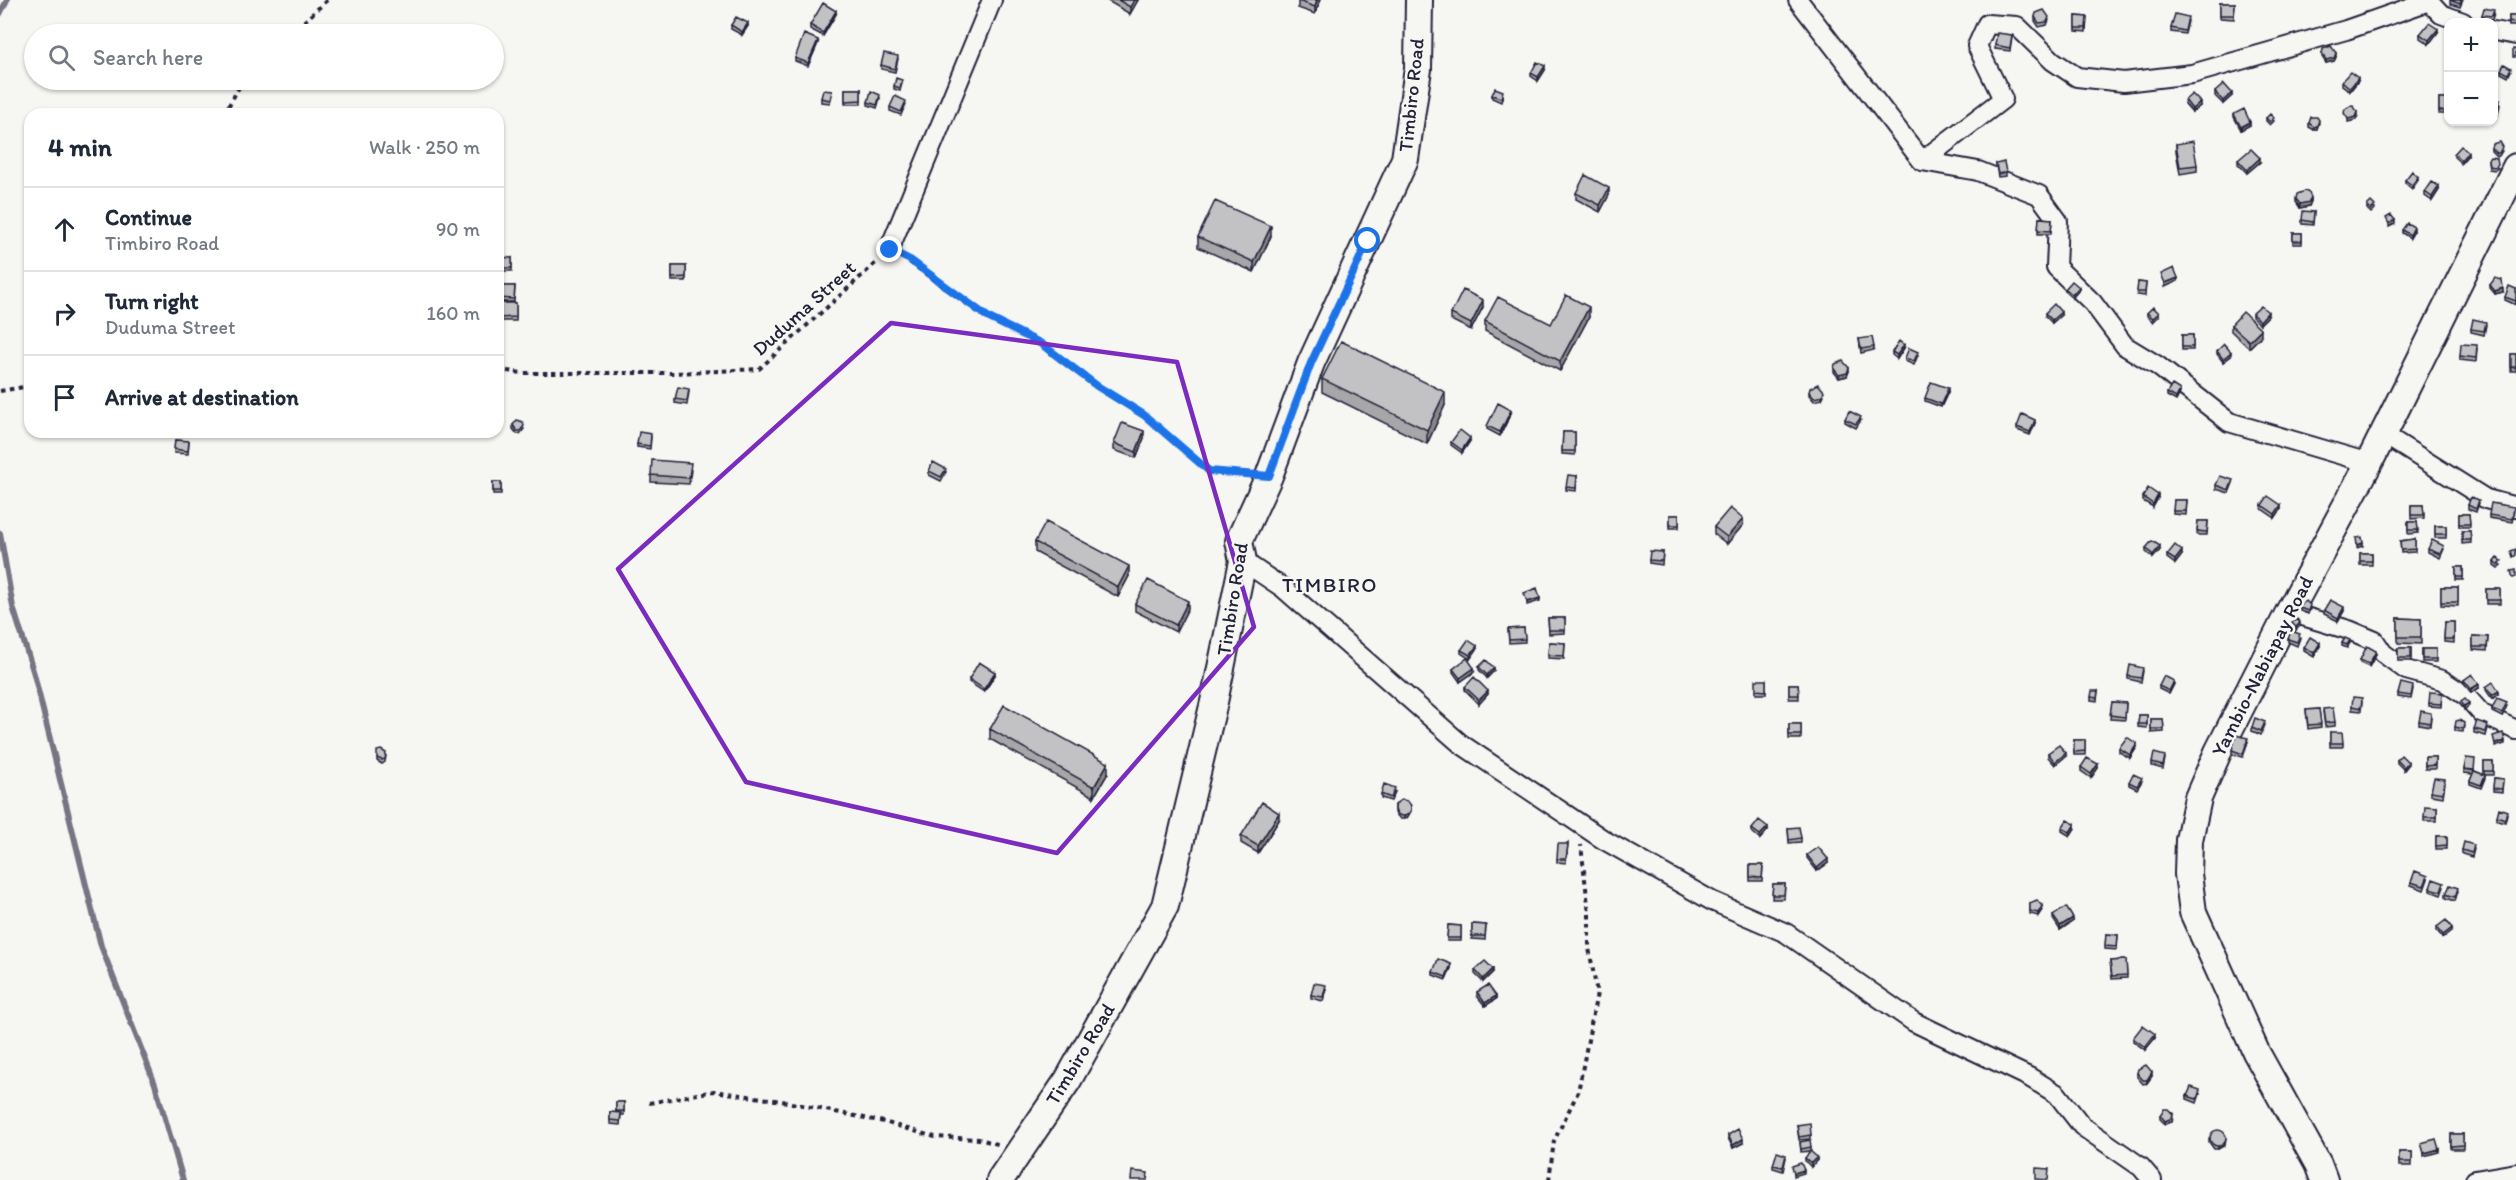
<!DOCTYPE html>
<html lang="en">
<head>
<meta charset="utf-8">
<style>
  body { margin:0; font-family:Itim,sans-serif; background:#f2f2f3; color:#1f2937 }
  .controls { position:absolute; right:18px; top:18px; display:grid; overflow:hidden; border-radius:12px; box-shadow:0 2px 4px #0004 }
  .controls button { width:54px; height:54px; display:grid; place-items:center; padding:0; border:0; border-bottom:2px solid #e0e1e3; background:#fff; color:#1f2937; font:30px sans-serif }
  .stop { position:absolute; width:18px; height:18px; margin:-14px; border:4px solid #1a73e8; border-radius:50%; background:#fff }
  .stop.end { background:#1a73e8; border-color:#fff; box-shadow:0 2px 6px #0008 }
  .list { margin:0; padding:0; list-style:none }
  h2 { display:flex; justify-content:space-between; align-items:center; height:78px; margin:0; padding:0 24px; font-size:26px }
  h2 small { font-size:20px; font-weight:400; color:#747a83 }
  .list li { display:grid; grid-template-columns:39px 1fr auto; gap:18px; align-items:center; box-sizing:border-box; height:84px; padding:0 24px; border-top:2px solid #e0e1e3 }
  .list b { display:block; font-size:22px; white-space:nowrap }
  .list p { margin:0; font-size:20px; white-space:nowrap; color:#747a83 }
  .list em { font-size:20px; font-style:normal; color:#747a83 }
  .icon { flex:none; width:33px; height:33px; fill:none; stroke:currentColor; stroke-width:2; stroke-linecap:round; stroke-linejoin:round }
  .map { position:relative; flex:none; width:2516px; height:1180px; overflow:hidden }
  .search { position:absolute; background:#fff; box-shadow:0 2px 4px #0004; left:24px; top:24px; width:480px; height:66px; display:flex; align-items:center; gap:15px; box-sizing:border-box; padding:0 21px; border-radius:33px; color:#747a83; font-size:22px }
  .panel { position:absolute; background:#fff; box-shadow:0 2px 4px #0004; left:24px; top:108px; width:480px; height:330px; border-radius:18px }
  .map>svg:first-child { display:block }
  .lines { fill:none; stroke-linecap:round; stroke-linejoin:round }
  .stream { stroke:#757583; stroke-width:6 }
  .street-casing { stroke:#22223b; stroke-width:22 }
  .secondary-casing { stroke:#22223b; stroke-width:30 }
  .path { stroke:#22223b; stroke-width:4; stroke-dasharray:4.5 4.5; stroke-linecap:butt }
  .street { stroke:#f6f6f2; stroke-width:18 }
  .secondary { stroke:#f6f6f2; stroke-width:26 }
  .wall { fill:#a7a7a9; stroke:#22223b; stroke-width:1.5 }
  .shaded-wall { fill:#888889; stroke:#22223b; stroke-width:1.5 }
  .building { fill:#c2c2c4; stroke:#22223b; stroke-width:1.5 }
  .route { stroke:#1a73e8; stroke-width:8 }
  .marked { fill:none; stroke:#7b2cbf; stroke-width:4.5; stroke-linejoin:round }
  .labels { text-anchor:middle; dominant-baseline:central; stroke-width:5; stroke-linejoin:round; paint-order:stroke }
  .street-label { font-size:20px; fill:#22223b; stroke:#f6f6f2 }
  .neighbourhood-label { font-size:21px; letter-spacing:1.5px; fill:#22223b; stroke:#f6f6f2 }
</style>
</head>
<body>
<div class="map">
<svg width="2516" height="1180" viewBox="0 0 2516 1180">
  <rect width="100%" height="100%" fill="#f6f6f2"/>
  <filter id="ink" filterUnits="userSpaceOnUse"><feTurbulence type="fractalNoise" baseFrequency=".0167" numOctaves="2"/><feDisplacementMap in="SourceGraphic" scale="12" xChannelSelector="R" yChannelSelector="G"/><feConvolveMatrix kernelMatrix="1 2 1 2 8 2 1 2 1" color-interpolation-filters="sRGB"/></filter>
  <g filter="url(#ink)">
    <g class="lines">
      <path class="stream" d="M0 14 7 0
        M0 533 13 607 34 674 101 946 155 1084 183 1180"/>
      <defs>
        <path id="street" d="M1798 0 1922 161 1978 171 2039 195 2058 221 2056 267 2093 303 2125 346 2158 366 2229 422 2369 463
          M2494 31 2516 35
          M1922 161 2003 99 1977 46 1987 24 2017 26 2053 61 2077 77 2124 82 2192 74 2346 30 2429 1 2441 14 2463 22
          M889 250 992 0
          M2383 434 2486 499 2516 507
          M1243 561 1283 588 1461 744 1604 840 1712 901 1786 933 1914 1022 2029 1077 2057 1094 2082 1126 2141 1167 2152 1180
          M2289 612 2349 630 2375 641 2383 653 2406 670 2442 680 2466 696 2482 714 2516 730
          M2475 1180 2516 1173"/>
        <path id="secondary" d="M1000 1180 1068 1080 1165 906 1214 702 1243 561 1239 541 1269 476 1311 363 1405 159 1418 69 1419 0
          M2324 1180 2318 1164 2256 1052 2193 912 2188 874 2189 840 2198 798 2218 752 2289 612 2369 463 2516 167"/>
      </defs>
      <use href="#street" class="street-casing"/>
      <use href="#secondary" class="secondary-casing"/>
      <path class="path" d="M291 34 327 0
        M224 114 243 80
        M903 257 989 318 1040 343 1097 386 1144 415 1209 471 1247 474
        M498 370 523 373H675L759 369 878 261
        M0 391 30 386
        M649 1103 714 1091 782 1101 884 1122 935 1137 979 1139 1001 1145
        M1549 1180 1554 1141 1578 1092 1597 993 1589 948V914L1581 845"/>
      <use href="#street" class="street"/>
      <use href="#secondary" class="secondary"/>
    </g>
    <path class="wall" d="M1106 0H1138L1130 14Z
      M1298 0H1320L1315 14 1298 8Z
      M2450 0H2463L2460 7 2450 4Z
      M2220 3H2235L2234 19 2220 18Z
      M2494 13 2492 20 2482 18V15Z
      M836 14 823 36 810 29V25Z
      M2076 16 2087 17 2086 32 2076 31Z
      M2509 16H2516V26H2509Z
      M2035 17 2049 20 2047 25 2039 27 2035 21Z
      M2188 21 2185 34 2171 32V28Z
      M731 25 748 26 742 35 731 29Z
      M2438 32 2429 44 2420 38V34Z
      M2012 38 2010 51 1995 49V45Z
      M818 43 808 66 795 61V58Z
      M2322 54 2336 57 2334 61 2326 63 2322 57Z
      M898 59 895 72 881 69V65Z
      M1545 70 1538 81 1531 76V73Z
      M2501 70 2511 71 2508 77 2501 73Z
      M2342 81H2358L2350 91 2342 85Z
      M902 83 900 91 894 89V86Z
      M845 89H861V104H845Z
      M2215 92 2232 96 2223 104 2215 96Z
      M832 95 830 103 821 102V98Z
      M1492 95H1503L1501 102 1492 98Z
      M880 98 877 108 868 105V102Z
      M2439 99H2448V114H2439Z
      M2493 99 2500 104 2498 115 2493 114Z
      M2185 100 2200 106 2192 112 2185 104Z
      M906 104 901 115 890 111V107Z
      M2234 114 2250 125 2241 130 2234 117Z
      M2266 118 2274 121 2270 125 2266 121Z
      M2309 123H2319L2317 129 2314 130 2309 127Z
      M2176 144 2197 165V171L2180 174 2176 151Z
      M2491 148 2502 151 2499 156H2496L2491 151Z
      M2454 154 2468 155 2461 163 2454 157Z
      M2238 160 2260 162 2247 173 2238 164Z
      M2488 160 2498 168 2495 170 2489 169Z
      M1996 164 2006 172V176L1998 177Z
      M2405 180H2418L2412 189 2405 183Z
      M2439 190 2432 201 2425 196V192Z
      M1576 193 1609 195 1600 212 1576 199Z
      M2296 199 2311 201 2309 206 2300 208 2296 202Z
      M2367 206 2375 209 2371 213 2367 209Z
      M2314 212 2313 225 2302 224V220Z
      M2039 218 2052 219 2051 234H2038Z
      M2402 230 2414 231 2410 238 2402 233Z
      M2293 233H2302V244H2293Z
      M1271 236 1254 272 1198 247V237Z
      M512 258V271H501V268Z
      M672 266H686V281H672Z
      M2138 282 2146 283 2145 296 2137 295Z
      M2490 285 2503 292 2495 294 2490 288Z
      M498 286H515L514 302H498Z
      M2065 289 2079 290 2072 298 2065 292Z
      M2516 289V305L2505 300V297Z
      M498 303H516V321H498Z
      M1483 307 1471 330 1451 320V314Z
      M2045 313 2061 315 2052 323 2045 316Z
      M2147 313 2159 316 2153 322 2147 316Z
      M2252 314 2268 316 2260 324 2252 317Z
      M1589 317 1560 371 1485 331V321L1551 324Z
      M2231 325 2261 336 2249 348 2231 331Z
      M2486 325 2484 335 2471 332V329Z
      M2182 335H2193V350H2182Z
      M1859 339 1874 347V350L1861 353Z
      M1904 348 1897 359 1892 355V352Z
      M2477 349 2476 362 2460 360V356Z
      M2217 351 2231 356 2223 362 2217 354Z
      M2511 354H2516V371H2511Z
      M1918 355 1914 365 1905 361V358Z
      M1834 369 1849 371 1847 376 1839 378 1834 372Z
      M1322 379 1445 405 1427 444 1322 392Z
      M689 392 687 405 675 403V399Z
      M1809 392 1824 395 1822 399 1814 401 1809 395Z
      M1948 392 1941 407 1925 401V398Z
      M2167 393H2180L2176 401 2167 396Z
      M1511 413 1500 436 1487 429V426Z
      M1845 419 1861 420 1856 428 1845 422Z
      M2035 423 2030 435 2017 430V427Z
      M513 425 524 429 520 434H517L513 429Z
      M1563 432H1575V455L1562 454Z
      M651 437 650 449 637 447V444Z
      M1144 438 1136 458 1114 450V443Z
      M175 440 189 441 188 454 174 453Z
      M1470 441 1462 453 1451 445V442Z
      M691 470 689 484 651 482V475Z
      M929 471 946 472 941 481 929 475Z
      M1577 476 1576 491 1566 490V487Z
      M493 482H501V494H493Z
      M2233 483 2229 493 2216 489V485Z
      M2143 497 2158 498 2153 507 2143 501Z
      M2174 500H2187L2186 515 2173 514Z
      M2479 503 2476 512 2468 509V505Z
      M2262 505 2281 509 2275 518 2262 509Z
      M2411 505H2423L2424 518 2411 519Z
      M2514 510 2512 522 2489 518V515Z
      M2459 514H2469L2470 527H2459Z
      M1670 515H1679V528H1670Z
      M2198 521H2208L2207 535H2197Z
      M2408 522H2417L2418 533 2408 534Z
      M1743 525 1727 544 1714 534V527Z
      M2435 526H2446V538H2435Z
      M2462 531H2470L2471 543 2462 544Z
      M2415 539V552L2401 553 2400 541Z
      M1035 542 1129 576 1118 597 1035 552Z
      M2146 548 2160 550 2153 558 2146 552Z
      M2428 549H2444L2440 558 2428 552Z
      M1663 552 1662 565 1649 563V560Z
      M2360 553H2372V565H2360Z
      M2167 555H2182L2175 564 2167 558Z
      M2494 562 2502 565 2498 569 2494 566Z
      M2456 567H2463V580H2456Z
      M2441 587H2458V606L2441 605Z
      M2486 589H2500V604H2486Z
      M1135 604 1188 608 1176 632 1135 611Z
      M2300 604 2310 609 2308 614 2300 611Z
      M2324 610 2344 611 2338 621 2324 614Z
      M1548 618H1565V633L1549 634Z
      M2398 618 2421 619V644L2398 643Z
      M2445 622H2454V643L2444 642Z
      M1524 628 1525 642 1509 643 1508 629Z
      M2473 636 2488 637 2487 651 2473 650Z
      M2300 638 2297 646 2288 642V639Z
      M1549 642 1565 643 1564 659 1548 658Z
      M2342 643H2350L2347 648 2342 646Z
      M2320 646 2314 657 2304 651V647Z
      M2398 648H2411V661H2398Z
      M1477 649 1470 659 1461 653V650Z
      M2422 649H2436V662H2422Z
      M2376 654 2369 667 2360 663V660Z
      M1479 667 1494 671 1487 678 1479 670Z
      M1453 669 1474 672 1460 682 1453 672Z
      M2143 671 2141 682 2128 679V676Z
      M995 675 984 692 969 682V679Z
      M1766 680V694H1756V690Z
      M2464 680 2479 688 2471 693 2464 683Z
      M1789 684H1798L1799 699H1789Z
      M2174 684 2169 694 2159 689V686Z
      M1465 687 1488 694 1479 704 1465 690Z
      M2486 687 2499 694 2492 699 2486 690Z
      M2413 689 2411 699 2398 697V694Z
      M2098 691 2097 701 2091 700V697Z
      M2442 693 2441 707 2429 706V703Z
      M2112 702 2126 703 2125 720 2110 719Z
      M2362 702 2361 711 2352 710V706Z
      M2507 706 2502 717 2492 712V709Z
      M2319 709 2321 727 2308 729 2306 710Z
      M2323 712 2335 722V726L2325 727Z
      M2139 715H2147V728L2138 727Z
      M2431 717 2430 726 2419 724V721Z
      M2151 719H2163L2164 732 2151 733Z
      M1789 724H1801V739H1789Z
      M2265 725 2261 735 2252 731V727Z
      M2464 726 2463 732 2455 731V727Z
      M2488 728 2486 736 2474 733V729Z
      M990 729 1108 773 1094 797 990 739Z
      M2330 732 2343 743V747H2330Z
      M2074 740H2085V755H2074Z
      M2248 742 2243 757 2232 754V750Z
      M2137 747 2130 758 2119 752V748Z
      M2048 753 2066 756 2055 765 2048 757Z
      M386 756 385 762 382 764 377 761V758Z
      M2425 757H2435V769H2425Z
      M2165 759 2163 769 2152 766V763Z
      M2397 760 2408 765 2404 770 2397 763Z
      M2484 762H2493V775H2485V778L2481 788 2470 784V781L2473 774 2464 773V769L2475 771 2484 775Z
      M2081 767 2098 768 2091 778 2081 771Z
      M2494 778 2503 779 2502 792 2493 791Z
      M2142 781 2137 789 2129 785V782Z
      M2445 783 2443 797 2431 795V791Z
      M1395 792 1391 801 1381 798V794Z
      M1395 805 1411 811 1407 818 1404 819H1400L1395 813Z
      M2437 807V821H2424V817Z
      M2507 814 2505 822 2497 820V816Z
      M1279 820 1258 853 1241 843V836Z
      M1788 828 1801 838V842L1789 843Z
      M2062 828H2075L2070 836 2062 831Z
      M1752 829 1768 830 1760 839 1752 832Z
      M2436 836H2447V849H2436Z
      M1568 844 1566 863 1557 862V859Z
      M2474 849 2472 857 2462 854V850Z
      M1807 855 1828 863 1817 871 1807 858Z
      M1750 865H1763L1762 881H1750Z
      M2428 879 2424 890 2411 885V882Z
      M1773 884H1785L1784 899H1772Z
      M2444 887 2441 895 2430 891V888Z
      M2458 891 2455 901 2446 898V894Z
      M2030 903 2042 910 2038 916 2030 914Z
      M2053 916 2073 921 2060 930 2053 919Z
      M1472 924 1486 925 1485 940 1472 939Z
      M1448 925 1461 926V941H1447Z
      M2437 927 2452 931 2443 938 2437 931Z
      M2106 934 2118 935 2117 950 2105 949Z
      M2126 960 2127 978 2112 979 2110 961Z
      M1451 968 1446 980 1433 975V972Z
      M1475 970 1493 972 1483 982 1475 974Z
      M1326 989 1323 1001 1311 998V995Z
      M1477 992 1496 999 1485 1006 1477 996Z
      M2133 1038H2155L2145 1050 2133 1041Z
      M2137 1073 2152 1076 2147 1083 2143 1084 2137 1077Z
      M2200 1094 2197 1103 2187 1099V1096Z
      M616 1102H624V1115H621L620 1125 610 1124V1112L616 1113Z
      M2160 1115 2173 1118 2172 1122 2165 1124 2160 1119Z
      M1797 1125 1811 1135V1139L1799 1140Z
      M2451 1134H2463V1149H2451Z
      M1728 1135 1743 1143 1733 1148 1728 1138Z
      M2226 1137 2225 1145 2218 1149H2214L2209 1142V1138Z
      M1800 1142 1811 1147V1151L1801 1152Z
      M2399 1152H2412V1166H2399Z
      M1786 1158 1783 1171 1773 1168V1165Z
      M1805 1158 1817 1160 1811 1167 1805 1161Z"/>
    <path class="shaded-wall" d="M1134 0H1138L1130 14V7Z
      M1317 0H1320L1315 14V7Z
      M836 11V14L823 36V33Z
      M748 23V26L742 35V32Z
      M2438 29V32L2429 44V40Z
      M818 40V43L808 66V63Z
      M2336 53V57L2334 61 2326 63V60Z
      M1545 66V70L1538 81V77Z
      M2358 78V81L2350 91V88Z
      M2232 93V96L2223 104V101Z
      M2200 102V106L2192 112V109Z
      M2358 112V116L2356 120 2348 122V119Z
      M2319 120 2317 129 2314 130V127Z
      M2250 122V125L2241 130V127Z
      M2468 152V155L2461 163V160Z
      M2260 158V162L2247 173V170Z
      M2418 177V180L2412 189V185Z
      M2439 186V190L2432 201V197Z
      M1609 188V195L1600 212V205Z
      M2311 198V201L2309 206 2300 208V204Z
      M2395 220V224L2389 227V224Z
      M1271 226V236L1254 272V262Z
      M2414 227V231L2410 238V235Z
      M2178 278V281L2165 287V283Z
      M2079 287V290L2072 298V295Z
      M2503 288V292L2495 294V291Z
      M1483 300V307L1471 330V324Z
      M1589 307V317L1560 371V361Z
      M2061 312V315L2052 323V320Z
      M2268 312V316L2260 324V321Z
      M2159 313V316L2153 322V318Z
      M2261 329V336L2249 348V341Z
      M1904 345V348L1897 359V355Z
      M2231 352V356L2223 362V359Z
      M1849 368V371L1847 376 1839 378V375Z
      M1948 388V392L1941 407V404Z
      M2180 390V393L2176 401V398Z
      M1445 392V405L1427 444V430Z
      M1511 410V413L1500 436V432Z
      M2035 420V423L2030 435V432Z
      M1144 431V438L1136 458V452Z
      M1470 438V441L1462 453V450Z
      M2158 495V498L2153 507V504Z
      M2281 505V509L2275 518V514Z
      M1743 519V525L1727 544V537Z
      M2363 543V546L2357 548V545Z
      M2160 546V550L2153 558V555Z
      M2182 551V555L2175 564V560Z
      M1129 566V576L1118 597V587Z
      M1540 598V601L1527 605V602Z
      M1188 601V608L1176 632V625Z
      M2344 607V611L2338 621V618Z
      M2300 623V626L2296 630V627Z
      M2320 643V646L2314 657V653Z
      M1477 646V649L1470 659V655Z
      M2376 651V654L2369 667V664Z
      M1474 668V672L1460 682V678Z
      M1494 668V671L1487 678V675Z
      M995 672V675L984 692V689Z
      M2174 681V684L2169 694V691Z
      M2479 684V688L2471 693V689Z
      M1488 691V694L1479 704V700Z
      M2499 691V694L2492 699V695Z
      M2469 703V706L2464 710V706Z
      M2505 741V744L2495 747V744Z
      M2137 744V747L2130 758V755Z
      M2066 753V756L2055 765V762Z
      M2408 762V765L2404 770V767Z
      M1108 763V773L1094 797V787Z
      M2098 764V768L2091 778V774Z
      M1411 807V811L1407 818 1404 819V816Z
      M1279 813V820L1258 853V846Z
      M2075 824V828L2070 836V832Z
      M1768 827V830L1760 839V835Z
      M1828 859V863L1817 871V868Z
      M2042 906V910L2038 916V913Z
      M2073 918V921L2060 930V926Z
      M2452 928V931L2443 938V935Z
      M1451 964V968L1446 980V977Z
      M1493 969V972L1483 982V979Z
      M1496 996V999L1485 1006V1003Z
      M2155 1034V1038L2145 1050V1047Z
      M2152 1072V1076L2147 1083V1080Z
      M2173 1114 2172 1122 2165 1124V1121Z
      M1743 1139V1143L1733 1148V1145Z
      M2225 1141V1145L2218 1149V1146Z
      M2439 1149V1152L2424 1156V1153Z
      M1817 1157V1160L1811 1167V1163Z
      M1804 1170V1173L1794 1176V1173Z"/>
    <path class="building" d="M1118 0H1134L1130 7Z
      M1298 0H1317L1315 7 1298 1Z
      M2450 0H2461L2460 4Z
      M823 3 836 11 823 33 810 25Z
      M2220 3H2235L2234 15H2220Z
      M2484 8 2494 10 2492 16 2482 15Z
      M2044 10 2049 17 2047 22 2039 23 2035 17 2036 13Z
      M2175 14 2188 17 2185 31 2171 28Z
      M2076 16 2087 17 2086 28H2076Z
      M2509 16H2516V23L2509 22Z
      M736 17 748 23 742 32 731 25Z
      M2429 23 2438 29 2429 40 2420 34Z
      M1997 33 2012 35 2010 48 1995 45Z
      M804 34 818 40 808 63 795 58Z
      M2331 46 2336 53 2334 58 2326 60 2322 54 2323 49Z
      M2513 49H2516V57H2513Z
      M884 53 898 56 895 69 881 65Z
      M1537 62 1545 66 1538 77 1531 73Z
      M2504 64 2511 68 2508 74 2501 70Z
      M2350 72 2358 78 2350 88 2342 81Z
      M896 78 902 80 900 88 894 86Z
      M2224 84 2232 93 2223 101 2215 92Z
      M1495 88 1503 91 1501 98 1492 95Z
      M845 89H861V100L845 101Z
      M823 90 832 91 830 100 821 98Z
      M871 91 880 95 877 105 868 102Z
      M2192 94 2200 102 2192 109 2185 100Z
      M895 96 906 101 901 112 890 107Z
      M2439 99H2448V111H2439Z
      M2493 99 2500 100 2498 111H2493Z
      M2352 105 2358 112 2356 117 2348 119 2344 113 2345 109Z
      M2244 109 2250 122 2241 127 2234 114Z
      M2270 114 2274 118 2270 122 2266 118Z
      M2311 117H2317L2319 120 2317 126 2314 127 2309 123Z
      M2193 141 2197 165 2180 167 2176 144Z
      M2499 142 2502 147 2499 153H2496L2491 148 2492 144Z
      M2461 146 2468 152 2461 160 2454 154Z
      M2251 149 2260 158 2247 170 2238 160Z
      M2490 157 2497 158 2498 164 2495 167 2489 166 2488 160Z
      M2004 162 2006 172 1998 174 1996 164Z
      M2412 171 2418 177 2412 185 2405 180Z
      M1585 175 1609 188 1600 205 1576 193Z
      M2432 182 2439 186 2432 197 2425 192Z
      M2305 191 2309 193 2311 198 2309 202 2300 204 2296 199 2297 194Z
      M1215 201 1271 226 1254 262 1198 237Z
      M2371 202 2375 206 2371 210 2367 206Z
      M2303 211 2314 212 2313 222 2302 220Z
      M2391 215 2395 220 2389 224 2386 218Z
      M2039 218 2052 219 2051 231 2038 230Z
      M2407 223 2414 227 2410 235 2402 230Z
      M2293 233H2302V241H2293Z
      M501 257 512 258V268H501Z
      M672 266H686V277L672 278Z
      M2174 268 2178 278 2165 283 2161 274Z
      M2495 278 2502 280 2503 288 2495 291 2490 285Z
      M2072 281 2079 287 2072 295 2065 289Z
      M2138 282 2146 283 2145 292H2137Z
      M498 286H515L514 299 498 298Z
      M2509 286 2516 289V301L2505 297Z
      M1463 290 1483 300 1471 324 1451 314Z
      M1566 295 1589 307 1560 361 1485 321 1498 297 1551 324Z
      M498 303H516V317L498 318Z
      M2054 304 2061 312 2052 320 2045 313Z
      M2261 306 2268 312 2260 321 2252 314Z
      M2153 307 2159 313 2153 318 2147 313Z
      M2243 312 2261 329 2249 341 2231 325Z
      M2473 319 2486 322 2484 331 2471 329Z
      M2182 335H2193V347H2182Z
      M1872 337 1874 347 1861 349 1859 339Z
      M1341 341 1445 392 1427 430 1322 379Z
      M1899 341 1904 345 1897 355 1892 352Z
      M2224 344 2231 352 2223 359 2217 351Z
      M2461 344 2477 345 2476 358 2460 356Z
      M1909 348 1918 352 1914 361 1905 358Z
      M2511 354H2516V367H2511Z
      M1843 361 1849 368 1847 373 1839 375 1834 369 1835 364Z
      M1931 382 1948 388 1941 404 1925 398Z
      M1818 384 1824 391 1822 396 1814 398 1809 392 1810 388Z
      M2172 385 2180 390 2176 398 2167 393Z
      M678 387 689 389 687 401 675 399Z
      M1498 403 1511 410 1500 432 1487 426Z
      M1849 411 1861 417 1856 424 1845 419Z
      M2022 414 2035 420 2030 432 2017 427Z
      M517 420 523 422 524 426 520 431H517L513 425Z
      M1122 423 1144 431 1136 452 1114 443Z
      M1460 430 1470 438 1462 450 1451 442Z
      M639 432 651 434 650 446 637 444Z
      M1563 432H1575V451H1562Z
      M175 440 189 441 188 451 174 449Z
      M652 460 691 463 689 478 651 475Z
      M933 462 946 469 941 477 929 471Z
      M1568 475 1577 476 1576 488 1566 487Z
      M2220 476 2233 480 2229 490 2216 485Z
      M493 482H501V491H493Z
      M2148 488 2158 495 2153 504 2143 497Z
      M2268 496 2281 505 2275 514 2262 505Z
      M2471 497 2479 500 2476 509 2468 505Z
      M2174 500H2187L2186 511H2173Z
      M2491 503 2514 507 2512 519 2489 515Z
      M2411 505H2423L2424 515H2411Z
      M1730 508 1743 519 1727 537 1714 527Z
      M2459 514H2469L2470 524H2459Z
      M1670 515H1679V525H1670Z
      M2198 521H2208L2207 532 2197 531Z
      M1046 522 1129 566 1118 587 1035 542Z
      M2408 522H2417L2418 530H2408Z
      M2435 526H2446V534H2435Z
      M2462 531H2470L2471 540H2462Z
      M2362 537 2363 543 2357 545 2356 538Z
      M2415 539V549L2401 550 2400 541Z
      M2432 540 2444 546 2440 554 2428 549Z
      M2152 541 2160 546 2153 555 2146 548Z
      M2175 545 2182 551 2175 560 2167 555Z
      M2516 549V555L2513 557 2511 551Z
      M1650 551 1663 552 1662 561 1649 560Z
      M2360 553H2372V561H2360Z
      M2497 558 2502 561 2498 566 2494 562Z
      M2456 567H2463V577H2456Z
      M2516 570V577L2513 578 2511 571Z
      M1148 580 1188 601 1176 625 1135 604Z
      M2441 587H2458V602H2441Z
      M1537 588 1540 598 1527 602 1524 593Z
      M2486 589H2500V600H2486Z
      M2330 600 2344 607 2338 618 2324 610Z
      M2306 601 2310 605 2308 611 2300 608V604Z
      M1548 618H1565V630H1549Z
      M2398 618 2421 619V637H2398Z
      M2297 619 2300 623 2296 627 2292 623Z
      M2445 622H2454V639H2444Z
      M1524 628 1525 639 1509 640 1508 629Z
      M2291 631 2300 634 2297 642 2288 639Z
      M2473 636 2488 637 2487 647H2473Z
      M2310 637 2320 643 2314 653 2304 647Z
      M2345 638 2350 640 2347 645 2342 643Z
      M1468 640 1477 646 1470 655 1461 650Z
      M1549 642 1565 643 1564 656 1548 655Z
      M2367 646 2376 651 2369 664 2360 660Z
      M2398 648H2411V658H2398Z
      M2422 649H2436V659H2422Z
      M1467 658 1474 668 1460 678 1453 669Z
      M1486 660 1494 668 1487 675 1479 667Z
      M979 662 995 672 984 689 969 679Z
      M2130 665 2143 668 2141 678 2128 676Z
      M2472 674 2479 684 2471 689 2464 680Z
      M2164 676 2174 681 2169 691 2159 686Z
      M1474 677 1488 691 1479 700 1465 687Z
      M1756 680H1766V691L1756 690Z
      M2493 682 2499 691 2492 695 2486 687Z
      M2401 683 2413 686 2411 696 2398 694Z
      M1789 684H1798L1799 695H1789Z
      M2092 691H2098L2097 698 2091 697Z
      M2430 692 2442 693 2441 704 2429 703Z
      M2353 697 2362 698 2361 708 2352 706Z
      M2497 698 2507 702 2502 713 2492 709Z
      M2465 699 2469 703 2464 706 2461 702Z
      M2112 702 2126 703 2125 717 2110 715Z
      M1004 705 1108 763 1094 787 990 729Z
      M2333 708 2335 722 2325 723 2323 709Z
      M2319 709 2321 724 2308 725 2306 710Z
      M2421 711 2431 713 2430 723 2419 721Z
      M2139 715H2147V724H2138Z
      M2255 718 2265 722 2261 731 2252 727Z
      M2151 719H2163L2164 729H2151Z
      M2459 720 2464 723 2463 729 2455 727 2456 721Z
      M2477 721 2488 725 2486 732 2474 729Z
      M1789 724H1801V735H1789Z
      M2330 732H2342L2343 743H2330Z
      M2503 733 2505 741 2495 744 2493 736Z
      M2236 735 2248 738 2243 754 2232 750Z
      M2127 737 2137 744 2130 755 2119 748Z
      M2074 740H2085V751L2074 752Z
      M2059 745 2066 753 2055 762 2048 753Z
      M381 750 386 753 385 759 382 760 377 758V751Z
      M2154 753 2165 756 2163 766 2152 763Z
      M2401 755 2408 762 2404 767 2397 760Z
      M2425 757H2435V765L2425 766Z
      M2087 758 2098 764 2091 774 2081 767Z
      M2466 758 2475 759 2474 770 2464 769Z
      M2484 762H2493V771H2484Z
      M2474 771 2485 775 2481 785 2470 781Z
      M2133 774 2142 778 2137 786 2129 782Z
      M2434 778 2445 779 2443 793 2431 791Z
      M2494 778 2503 779 2502 789 2493 788Z
      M1384 784 1395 788 1391 798 1381 794Z
      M1395 808a8 8 0 1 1 16 0a8 8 0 1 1-16 0Z
      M1262 802 1279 813 1258 846 1241 836Z
      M2425 806 2437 807V817H2424Z
      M2499 808 2507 811 2505 819 2497 816Z
      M1759 820 1768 827 1760 835 1752 829Z
      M2067 820 2075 824 2070 832 2062 828Z
      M1799 827 1801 838 1789 840 1788 828Z
      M2436 836H2447V845L2436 846Z
      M2464 842 2474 845 2472 853 2462 850Z
      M1558 844H1568L1566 859H1557Z
      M1818 847 1828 859 1817 868 1807 855Z
      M1750 865H1763L1762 878 1750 877Z
      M2415 871 2428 876 2424 886 2411 882Z
      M2433 879 2444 883 2441 891 2430 888Z
      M1773 884H1785L1784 895H1772Z
      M2450 885 2458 888 2455 897 2446 894Z
      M2037 900 2042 906 2038 913 2030 911V903Z
      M2066 907 2073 918 2060 926 2053 916Z
      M2446 920 2452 928 2443 935 2437 927Z
      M1472 924 1486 925 1485 936H1472Z
      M1448 925 1461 926V938H1447Z
      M2106 934 2118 935 2117 947 2105 946Z
      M1438 959 1451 964 1446 977 1433 972Z
      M2126 960 2127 975 2112 976 2110 961Z
      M1485 961 1493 969 1483 979 1475 970Z
      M1314 983 1326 985 1323 997 1311 995Z
      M1488 985 1496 996 1485 1003 1477 992Z
      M2143 1025 2155 1034 2145 1047 2133 1038Z
      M2146 1065 2152 1072 2147 1080H2143L2137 1073 2138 1069Z
      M2191 1087 2200 1090 2197 1099 2187 1096Z
      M616 1102H624V1111H616Z
      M2164 1109H2168L2173 1114 2172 1118 2165 1121 2160 1115Z
      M610 1112 621 1113 620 1121 610 1120Z
      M1810 1123 1811 1135 1799 1137 1797 1125Z
      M1738 1129 1743 1139 1733 1145 1728 1135Z
      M2210 1138a8 8 0 1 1 16 0a8 8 0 1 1-16 0Z
      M2451 1134H2463V1145L2451 1146Z
      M2436 1139 2439 1149 2424 1153 2421 1143Z
      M1810 1140 1811 1147 1801 1149 1800 1142Z
      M1810 1151 1817 1157 1811 1163 1805 1158Z
      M1777 1152 1786 1155 1783 1167 1773 1165Z
      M2399 1152H2412V1162H2399Z
      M1801 1163 1804 1170 1794 1173 1792 1166Z
      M2036 1168 2049 1169 2048 1180 2036 1179Z
      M1132 1171 1148 1173 1147 1180H1131Z"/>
  </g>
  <g class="lines" filter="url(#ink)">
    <path class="route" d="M890 250 910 260 989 318 1040 343 1097 386 1144 415 1209 471 1269 476 1311 363 1368 241"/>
  </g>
  <path class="marked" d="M891 323 1177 362 1254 627 1057 853 746 782 618 569Z"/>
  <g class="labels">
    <g class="street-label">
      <text transform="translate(1411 95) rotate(-84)">Timbiro Road</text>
      <text transform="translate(804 308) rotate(-42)">Duduma Street</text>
      <text transform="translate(1232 599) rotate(-81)">Timbiro Road</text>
      <text transform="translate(2262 666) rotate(-63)">Yambio-Nabiapay Road</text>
      <text transform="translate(1080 1054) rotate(-59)">Timbiro Road</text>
    </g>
    <g class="neighbourhood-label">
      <text x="1330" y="584">TIMBIRO</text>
    </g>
  </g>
</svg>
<div class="controls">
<button>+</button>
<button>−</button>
</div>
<div class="stop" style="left:1368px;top:241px"></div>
<div class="stop end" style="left:890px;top:250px"></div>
<div class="search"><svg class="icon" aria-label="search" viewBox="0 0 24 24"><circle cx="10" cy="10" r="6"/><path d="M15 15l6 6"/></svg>Search here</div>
<section class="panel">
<h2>4 min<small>Walk · 250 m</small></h2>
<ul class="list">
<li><svg class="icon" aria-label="ahead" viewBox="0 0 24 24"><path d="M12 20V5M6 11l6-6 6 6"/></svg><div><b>Continue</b><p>Timbiro Road</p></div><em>90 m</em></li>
<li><svg class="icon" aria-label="right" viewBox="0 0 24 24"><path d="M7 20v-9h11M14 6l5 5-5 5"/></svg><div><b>Turn right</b><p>Duduma Street</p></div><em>160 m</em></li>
<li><svg class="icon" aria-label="arrive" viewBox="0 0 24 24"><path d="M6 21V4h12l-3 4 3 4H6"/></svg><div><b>Arrive at destination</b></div></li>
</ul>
</section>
</div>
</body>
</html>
